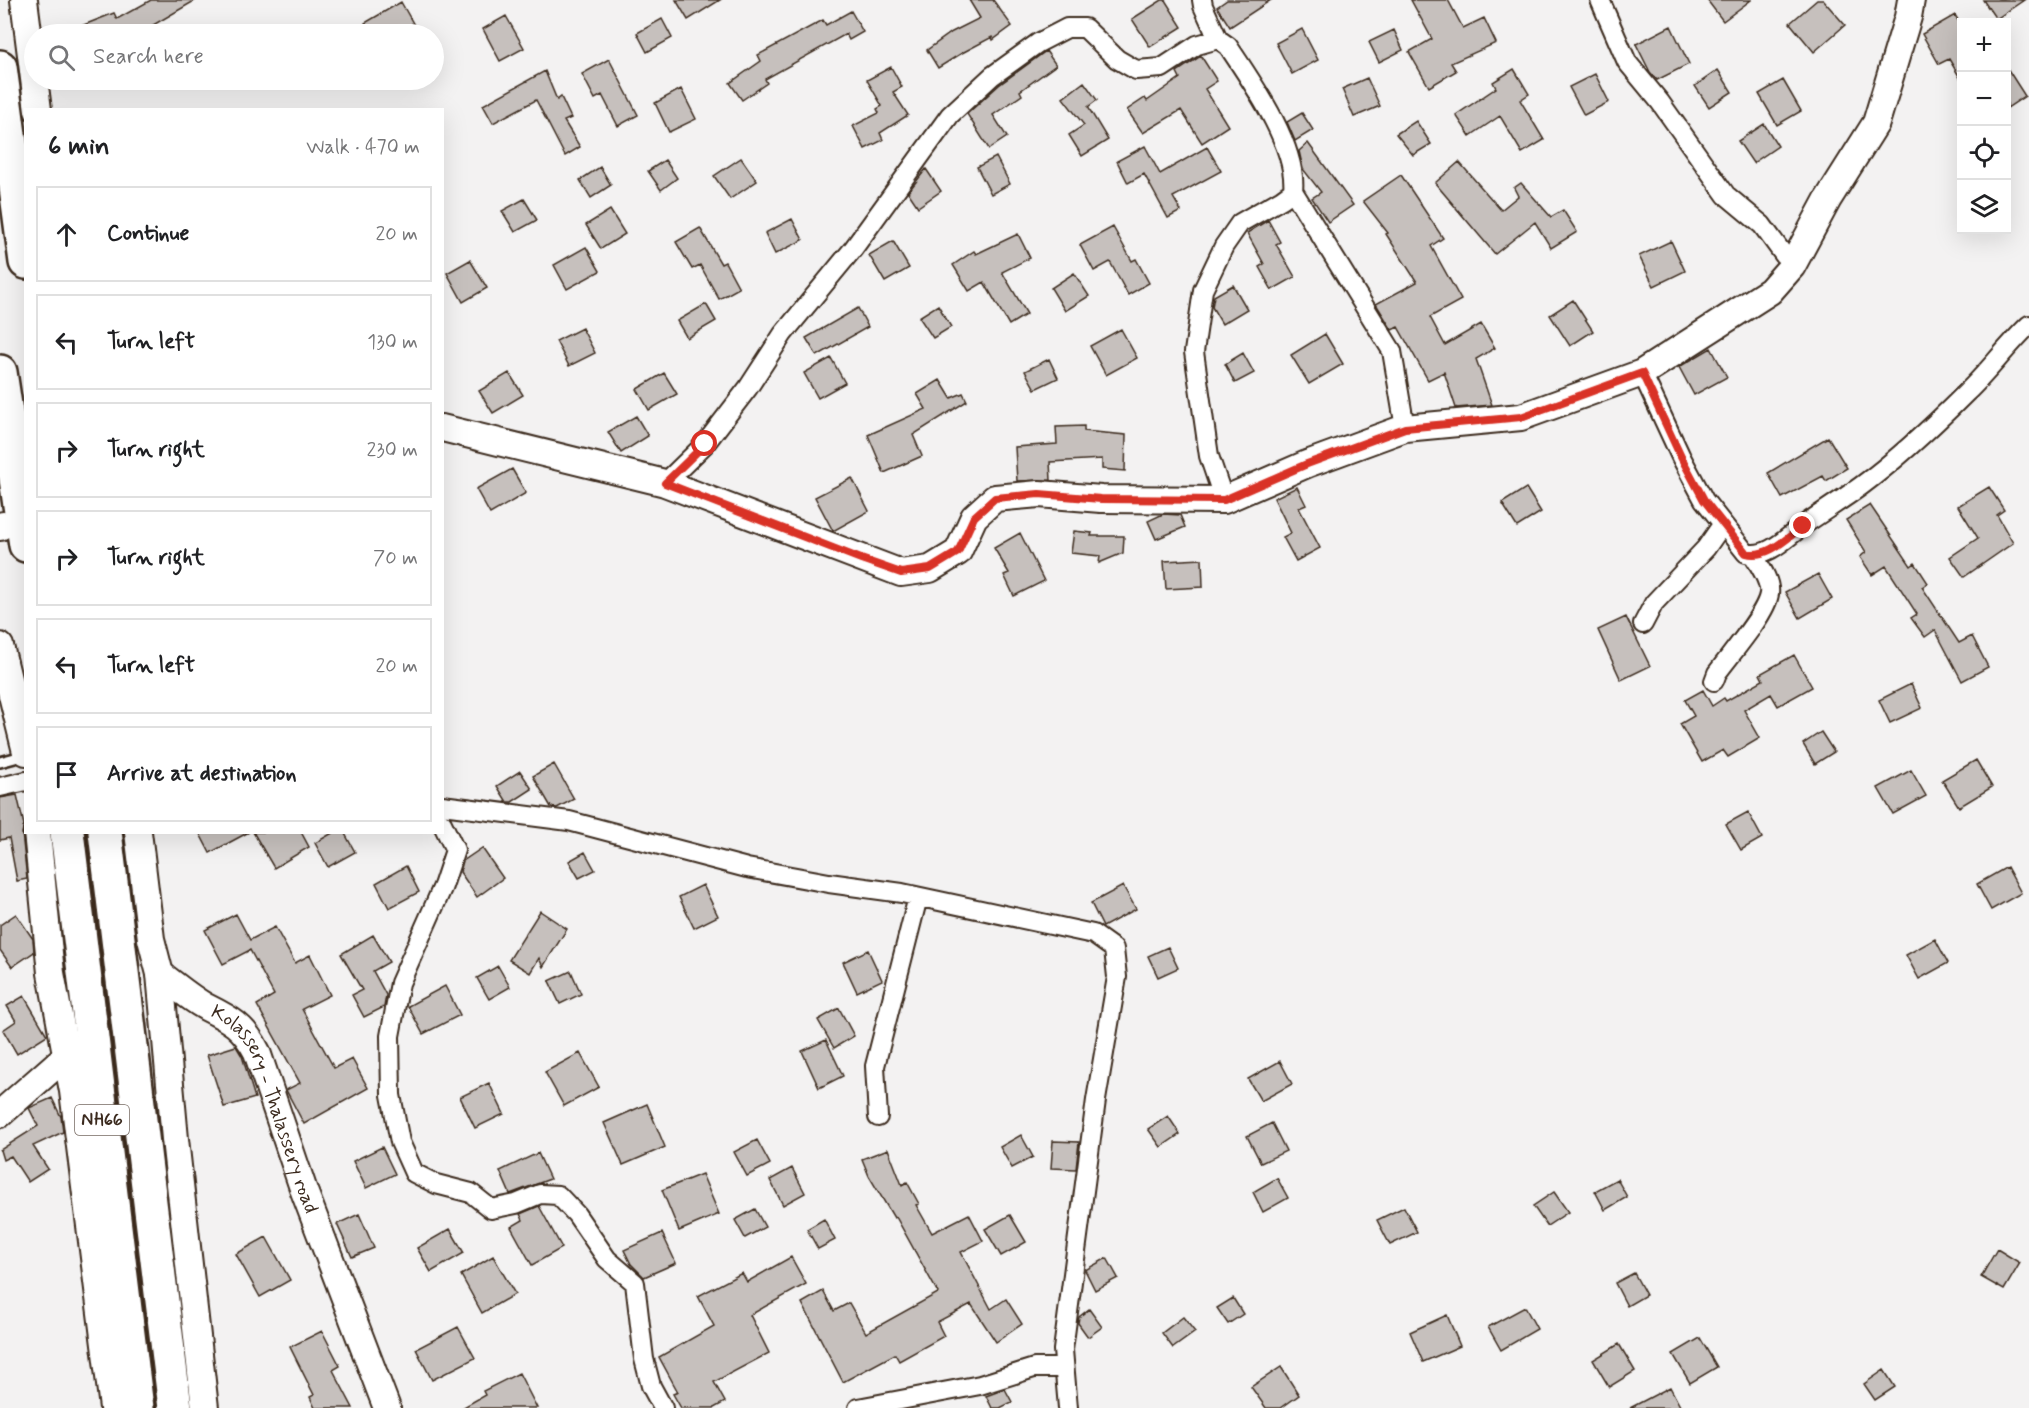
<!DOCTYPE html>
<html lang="en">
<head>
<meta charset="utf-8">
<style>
  body { margin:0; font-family:Mynerve,sans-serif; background:#f2f2f2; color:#202124 }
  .controls { position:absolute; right:18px; top:18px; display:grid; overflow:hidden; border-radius:0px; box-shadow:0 6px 24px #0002 }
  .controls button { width:54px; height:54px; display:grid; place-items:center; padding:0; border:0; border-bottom:2px solid #e0e0e0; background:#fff; color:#202124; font:30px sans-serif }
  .stop { position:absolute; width:18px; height:18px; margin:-14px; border:4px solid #d93025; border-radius:50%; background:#fff }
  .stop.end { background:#d93025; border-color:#fff; box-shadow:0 2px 6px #0008 }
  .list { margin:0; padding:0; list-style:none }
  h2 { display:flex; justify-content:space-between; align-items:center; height:78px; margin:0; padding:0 24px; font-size:26px }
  h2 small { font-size:20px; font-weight:400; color:#757577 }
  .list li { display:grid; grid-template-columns:39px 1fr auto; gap:18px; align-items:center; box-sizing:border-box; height:96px; margin:0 12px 12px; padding:0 12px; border:2px solid #e0e0e0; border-radius:0px }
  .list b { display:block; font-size:22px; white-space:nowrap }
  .list em { font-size:20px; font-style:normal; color:#757577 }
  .icon { flex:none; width:33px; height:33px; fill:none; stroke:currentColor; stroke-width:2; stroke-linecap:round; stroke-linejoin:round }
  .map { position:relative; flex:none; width:2029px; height:1408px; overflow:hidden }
  .search { position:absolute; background:#fff; box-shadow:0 6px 24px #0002; left:24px; top:24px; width:420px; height:66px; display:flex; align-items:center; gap:15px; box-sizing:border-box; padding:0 21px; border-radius:33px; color:#757577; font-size:22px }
  .panel { position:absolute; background:#fff; box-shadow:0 6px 24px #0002; left:24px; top:108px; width:420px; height:726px; border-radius:0px }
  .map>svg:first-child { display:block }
  .building { fill:#c6c0bd; stroke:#3b2a1e; stroke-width:1.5 }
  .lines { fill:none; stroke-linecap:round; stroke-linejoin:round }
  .lane-casing { stroke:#3b2a1e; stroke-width:14 }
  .street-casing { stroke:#3b2a1e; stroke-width:22 }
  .secondary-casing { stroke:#3b2a1e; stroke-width:30 }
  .highway-casing { stroke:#3b2a1e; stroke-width:38 }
  .lane { stroke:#fff; stroke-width:9 }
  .street { stroke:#fff; stroke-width:18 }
  .secondary { stroke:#fff; stroke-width:26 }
  .highway { stroke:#fff; stroke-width:33 }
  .route { stroke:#d93025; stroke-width:8 }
  .labels { text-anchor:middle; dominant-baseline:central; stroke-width:6; stroke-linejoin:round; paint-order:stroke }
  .shield { fill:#fff; stroke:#766a62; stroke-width:1.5 }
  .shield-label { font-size:18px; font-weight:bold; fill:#3b2a1e }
  .street-label { font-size:20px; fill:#3b2a1e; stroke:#fff }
</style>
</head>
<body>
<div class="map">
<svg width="2029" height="1408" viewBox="0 0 2029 1408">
  <rect width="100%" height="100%" fill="#f3f2f2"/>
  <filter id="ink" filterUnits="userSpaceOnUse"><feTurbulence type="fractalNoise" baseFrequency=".0167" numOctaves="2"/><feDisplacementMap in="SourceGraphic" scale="12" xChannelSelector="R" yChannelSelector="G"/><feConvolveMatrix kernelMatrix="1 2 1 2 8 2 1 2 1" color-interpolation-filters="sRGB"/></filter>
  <g filter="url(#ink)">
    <path class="building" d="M151 0H196L138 34H61L114 13 117 19Z
      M676 0H720L688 20Z
      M969 0H993L1012 26 993 40 992 37 962 53 938 68 927 50 952 32 980 18Z
      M1162 0H1165L1182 27 1150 47 1132 19Z
      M1227 0H1271L1230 27 1217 7Z
      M1411 0H1448L1463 28 1484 18 1496 43 1451 63 1456 71 1429 87 1409 52 1432 39Z
      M1707 0H1751L1723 21Z
      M1817 0H1823L1845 25 1814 52 1790 23Z
      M1983 0H2024L1996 19Z
      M401 2 419 34H372L365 23Z
      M851 11 863 32 849 40 846 34 765 79 767 83 742 100 730 83 761 61 758 55 823 20 826 25Z
      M1955 15 1962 27V81L1949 59 1939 64 1922 34Z
      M506 16 524 48 500 61 483 29Z
      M662 19 672 38 647 52 637 33Z
      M1671 26 1689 64 1657 80 1650 72 1636 44Z
      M1302 29 1318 60 1292 74 1276 43Z
      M1394 30 1403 50 1379 62 1369 42Z
      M1046 51 1056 65 1020 91 1022 95 993 115 1007 137 989 149 967 114 999 85Z
      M1201 56 1217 81 1205 89 1228 126 1202 143 1181 110 1143 133 1127 110 1145 98 1147 101 1180 78 1177 72Z
      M609 59 638 115 618 126 602 95 595 99 582 74Z
      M891 67 902 87 893 92 908 115 880 133 883 140 865 149 853 126 879 113 877 109 882 106 867 80Z
      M2007 68 2025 96 2007 108Z
      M1514 69 1529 94 1520 100 1544 140 1522 153 1500 116 1470 136 1456 115 1496 88 1493 82Z
      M1718 70 1732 92 1709 107 1695 86Z
      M545 71 557 100 561 97 571 118 564 121 580 147 565 156 536 100 493 123 483 105Z
      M1595 74 1609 102 1584 115 1569 87Z
      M1367 78 1380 106 1354 117 1342 89Z
      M1783 80 1801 111 1777 125 1759 94Z
      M1084 82 1097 100 1088 107 1108 140 1082 156 1069 135 1084 125 1063 98Z
      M681 89 696 119 669 132 655 103Z
      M1302 113 1313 130 1295 141 1287 122Z
      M1416 121 1431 144 1413 155 1396 134Z
      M1764 124 1778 146 1753 163 1738 141Z
      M1308 143 1353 205 1328 222 1312 198 1321 192 1303 169 1299 151Z
      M1145 146 1160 174 1207 147 1221 171 1173 197 1181 211 1168 218 1144 174 1128 183 1117 161Z
      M996 157 1010 184 991 194 977 167Z
      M741 158 757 181 730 199 714 176Z
      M665 160 677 178 661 190 648 171Z
      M1459 162 1501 210 1518 196 1514 188 1521 183 1551 217 1563 210 1577 232 1551 248 1535 222 1495 254 1435 183Z
      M600 167 611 185 591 198 580 180Z
      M926 169 941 191 918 207 908 192Z
      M1401 175 1443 238 1431 246 1461 300 1430 317 1445 345 1481 324 1495 348 1476 359 1492 405 1456 408 1444 372 1428 380 1398 327 1392 330 1376 304 1417 282 1386 234 1388 233 1363 201Z
      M524 199 537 220 515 232 502 211Z
      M610 210 625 234 601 249 586 225Z
      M792 219 803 240 775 254 765 233Z
      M1268 220 1280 242 1276 244 1295 277 1272 290 1259 267 1264 264 1247 233Z
      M1113 227 1132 261 1136 259 1149 283 1128 295 1110 262 1094 271 1080 245Z
      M700 228 721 264 725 262 739 288 719 299 700 265 692 269 676 242Z
      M1018 234 1030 258 1002 272 1027 314 1009 325 984 282 969 291 953 265 974 251 976 254Z
      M893 241 909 268 885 282 869 255Z
      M1671 241 1685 271 1654 286 1639 256Z
      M586 247 600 271 567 289 554 265Z
      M470 260 487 288 463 302 447 273Z
      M1074 273 1089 296 1065 311 1051 288Z
      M1233 285 1247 309 1222 324 1212 307 1214 296Z
      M1573 300 1593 331 1570 346 1550 315Z
      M706 304 716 321 687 338 677 321Z
      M938 305 951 327 933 338 919 317Z
      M858 308 868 327 817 356 806 338Z
      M582 328 595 353 569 366 556 341Z
      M1121 329 1137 358 1106 375 1090 346Z
      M1325 334 1343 364 1309 384 1291 355Z
      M1711 348 1727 377 1694 395 1679 367Z
      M1243 353 1254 373 1235 383 1225 364Z
      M831 358 845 383 818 398 804 373Z
      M1049 359 1058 378 1035 389 1025 371Z
      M509 373 523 395 493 413 479 391Z
      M664 373 677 394 649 410 637 389Z
      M940 380 951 398 963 393 967 401 913 435 922 456 884 473 868 435 926 409 917 394Z
      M636 416 648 436 621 453 608 432Z
      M1084 426V431L1126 435 1125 471 1102 469V459L1050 462 1051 480 1017 481 1015 447 1057 444 1056 427Z
      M1828 437 1847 468 1826 481 1823 476 1782 498 1768 473Z
      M512 469 526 493 490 514 476 489Z
      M852 478 869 511 833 531 815 497Z
      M1297 487 1306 505 1299 508 1320 548 1296 561 1283 537 1291 533 1274 498Z
      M1989 487 2004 510 1997 515 2013 543 1964 577 1950 557 1978 538 1958 506Z
      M1526 488 1541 512 1517 527 1502 503Z
      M1870 505 1911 566 1915 563 1928 583 1922 587 1959 643 1972 636 1988 667 1962 681 1935 630 1925 637 1911 618 1917 614 1886 566 1872 575 1860 557 1866 552 1846 520Z
      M1163 514 1180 515 1185 527 1156 539 1148 521Z
      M1074 531 1092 533 1091 536H1124L1123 553 1099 563 1100 556 1071 553Z
      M1020 533 1044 581 1014 596 1004 575 1009 573 994 548Z
      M1202 559 1203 587 1166 589 1164 561Z
      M1818 574 1832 599 1800 618 1785 592Z
      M1626 617 1650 666 1621 680 1598 630Z
      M1794 655 1812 687 1778 706 1771 694 1744 710 1760 738 1728 757 1723 750 1702 762 1680 724 1694 716 1685 700 1703 690 1712 706 1724 698 1726 701 1763 680 1760 674Z
      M1911 684 1922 708 1890 723 1879 700Z
      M1821 732 1834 752 1815 764 1803 744Z
      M1976 760 1992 787 1959 807 1942 780Z
      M554 764 574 799 557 808 551 807 533 776Z
      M1911 770 1926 796 1893 814 1878 788Z
      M520 771 532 789 512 802H507L497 786Z
      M17 795 24 825 22 833 27 879 17 881 9 838 0 840V798Z
      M1748 812 1762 838 1741 850 1726 824Z
      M199 832H249L210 853Z
      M253 832H301L309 847 274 868Z
      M334 832H344L355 852 328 867 315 843Z
      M482 848 503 878 477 897 460 872 463 861Z
      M585 852 595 870 579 878 569 861Z
      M406 866 419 892 389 908 376 883Z
      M2007 867 2021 893 1991 910 1977 884Z
      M703 885 718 916 694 928 679 897Z
      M1123 886 1136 909 1103 927 1091 903Z
      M540 911 567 929 543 967 539 958 530 973 509 960Z
      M16 914 33 939 34 952 12 967 0 950V925Z
      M236 914 250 940 275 927 295 963 310 955 330 995 302 1009 334 1068 352 1059 368 1088 304 1124 286 1090 300 1083 257 1005 274 995 250 950 223 964 205 930Z
      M373 935 389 962 373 971 386 995 384 1007 364 1017 352 995 362 990 341 954Z
      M1935 939 1948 963 1919 979 1906 955Z
      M1168 947 1178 968 1158 977 1148 956Z
      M868 950 882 980 857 992 843 962Z
      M498 966 510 987 489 999 477 978Z
      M571 971 581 994 560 1004 549 981Z
      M445 986 460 1015 423 1034 408 1006Z
      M24 996 47 1035 17 1054 3 1030 16 1021 7 1006Z
      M839 1008 854 1036 834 1048 818 1020Z
      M826 1040 843 1076 819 1088 802 1051Z
      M236 1046 242 1056 255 1098 224 1107 207 1055Z
      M580 1053 599 1087 564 1106 545 1072Z
      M1280 1061 1292 1084 1261 1101 1248 1079Z
      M489 1083 504 1114 475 1128 460 1097Z
      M52 1098 61 1117 63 1132 33 1146 48 1169 28 1182 11 1156 3 1160 0 1150 38 1126 29 1108Z
      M647 1104 665 1147 623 1165 604 1123Z
      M1168 1116 1180 1134 1161 1147 1148 1129Z
      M1272 1123 1286 1151 1261 1163 1247 1136Z
      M1021 1135 1033 1157 1012 1168 1000 1147Z
      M757 1140 770 1164 747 1176 734 1152Z
      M1053 1141 1079 1142 1076 1169 1051 1168Z
      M382 1147 395 1174 366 1188 353 1161Z
      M888 1149 902 1185 907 1182 919 1204 916 1205 932 1233 969 1214 983 1241 961 1252 991 1309 1006 1299 1022 1324 996 1342 971 1304 937 1322 944 1336 899 1361 895 1354 843 1382 802 1303 823 1291 834 1311 849 1303 866 1333 938 1293 896 1217 894 1218 869 1176 862 1159Z
      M538 1153 550 1179 510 1194 500 1171Z
      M792 1168 805 1193 783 1205 770 1180Z
      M702 1174 719 1214 679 1231 662 1190Z
      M1277 1178 1288 1198 1263 1212 1253 1192Z
      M1617 1179 1627 1197 1605 1210 1595 1191Z
      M1554 1192 1568 1212 1547 1226 1533 1206Z
      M539 1206 562 1248 532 1265 511 1227 523 1220 520 1214Z
      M1404 1207 1417 1232 1390 1245 1377 1220Z
      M755 1209 765 1227 745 1238 735 1220Z
      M359 1214 374 1248 352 1257 337 1224Z
      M1010 1215 1026 1242 1001 1256 985 1229Z
      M824 1219 835 1240 818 1249 807 1229Z
      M450 1229 464 1253 431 1272 417 1248Z
      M662 1233 676 1263 644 1277 631 1264 624 1250Z
      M266 1237 290 1280 260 1297 236 1254Z
      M1997 1249 2020 1263 2004 1290 1981 1277Z
      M493 1256 515 1294 482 1313 461 1275Z
      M791 1257 806 1284 750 1315 769 1353 714 1382 725 1402 714 1408H681L673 1394 678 1392 659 1357 714 1326 698 1296 742 1273 747 1282Z
      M1107 1258 1118 1278 1095 1290 1085 1270Z
      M1634 1273 1646 1295 1627 1306 1615 1283Z
      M1233 1298 1243 1314 1228 1324 1217 1308Z
      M1525 1307 1537 1329 1501 1350 1488 1327Z
      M1089 1309 1102 1327 1088 1337 1078 1323 1079 1317Z
      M1447 1315 1460 1346 1423 1362 1410 1332Z
      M1183 1317 1195 1332 1173 1348 1162 1333Z
      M458 1327 475 1358 432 1380 416 1349Z
      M322 1331 340 1366 333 1370 353 1408H315L310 1397 314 1395 290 1347Z
      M1700 1338 1717 1367 1690 1383 1673 1354Z
      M1619 1344 1635 1371 1609 1387 1593 1360Z
      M1281 1367 1299 1395 1281 1408H1266L1251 1387Z
      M1884 1370 1895 1387 1875 1400 1864 1384Z
      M519 1373 537 1408H462L485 1395 483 1391Z
      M1670 1387 1681 1408H1630Z
      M1005 1389 1012 1402 1000 1408H992L986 1396Z"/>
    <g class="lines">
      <defs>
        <path id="lane" d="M0 762 26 755"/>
        <path id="street" d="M1202 0 1203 6 1218 39
          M1600 0 1627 62 1660 102 1726 195 1762 225 1792 266
          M1293 191 1392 351 1405 428
          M1642 373 1681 457 1704 500 1746 553C1768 559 1788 536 1805 524 1824 511 1843 499 1861 486 1899 458 1934 425 1967 392 1989 371 2007 346 2029 325
          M665 483 705 444 748 388 783 334 853 249 950 115 992 76 1038 43 1067 28H1085L1117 59 1136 70 1162 68 1197 45 1218 39 1228 46C1252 82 1298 147 1293 191L1282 199 1240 223 1224 246 1203 290 1194 352 1209 456 1224 500
          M1643 624 1654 603 1706 548 1722 525
          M1714 681 1717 673C1730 655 1766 614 1769 594 1771 581 1759 565 1753 555
          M0 787 26 781
          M442 805 569 821 747 868 829 883 902 893 1093 934 1114 949 1117 977 1096 1100 1063 1350 1068 1408
          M442 823 455 850 443 886 400 983 390 1036 391 1095 400 1142 414 1173 436 1184 471 1193 491 1209 516 1204 540 1194 558 1195 576 1214 607 1259 635 1283 644 1359 651 1386 663 1408
          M878 1117 875 1066 918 897
          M858 1408 980 1385 1034 1368H1064"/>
        <g id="secondary">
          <path d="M24 0 38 110"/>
          <path d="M442 428 665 483 901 573 930 569 958 552 974 517 995 498 1039 494 1101 499 1224 500 1307 464 1405 428 1521 417 1642 373 1770 291 1792 266 1828 199 1876 123 1908 17 1911 0"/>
          <path d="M0 527 3 525"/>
          <path d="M0 646 26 752"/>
          <path d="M37 832 51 973 73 1091 113 1408"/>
          <path d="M138 832 151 939 160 974 175 1139 205 1408"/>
          <path id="s1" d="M160 974C175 985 190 998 206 1007 230 1019 244 1026 257 1052L304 1191 387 1408"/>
          <path d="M0 1114 66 1056"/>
        </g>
        <path id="highway" d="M0 67 26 262
          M0 372 26 545
          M67 832 137 1408
          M105 832 175 1408"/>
      </defs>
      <use href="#lane" class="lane-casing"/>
      <use href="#street" class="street-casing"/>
      <use href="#secondary" class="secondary-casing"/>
      <use href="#highway" class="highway-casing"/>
      <use href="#lane" class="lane"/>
      <use href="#street" class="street"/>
      <use href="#secondary" class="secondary"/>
      <use href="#highway" class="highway"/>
    </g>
  </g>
  <g class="lines" filter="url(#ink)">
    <path class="route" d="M705 444 665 483 861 559 901 573 930 569 958 552 974 517 995 498 1039 494 1101 499 1224 500 1307 464 1405 428 1521 417 1642 373 1681 457 1704 500 1746 553C1767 559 1787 538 1803 526"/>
  </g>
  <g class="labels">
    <rect class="shield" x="75" y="1105" width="54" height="30" rx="4.5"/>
    <g class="shield-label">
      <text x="102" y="1120">NH66</text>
    </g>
    <g class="street-label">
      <text stroke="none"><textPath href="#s1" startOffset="180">Kolassery - Thalassery road</textPath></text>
    </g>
  </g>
</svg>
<div class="controls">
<button>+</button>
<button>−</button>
<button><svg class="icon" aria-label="locate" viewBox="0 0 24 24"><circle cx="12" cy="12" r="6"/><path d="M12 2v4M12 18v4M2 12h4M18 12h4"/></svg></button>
<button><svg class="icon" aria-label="layers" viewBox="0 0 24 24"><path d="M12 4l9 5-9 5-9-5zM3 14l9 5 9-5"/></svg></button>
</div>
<div class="stop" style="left:705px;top:444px"></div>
<div class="stop end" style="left:1803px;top:526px"></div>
<div class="search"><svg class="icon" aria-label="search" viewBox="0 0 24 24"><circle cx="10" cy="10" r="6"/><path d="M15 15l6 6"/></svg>Search here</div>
<section class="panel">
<h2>6 min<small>Walk · 470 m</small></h2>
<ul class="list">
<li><svg class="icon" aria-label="ahead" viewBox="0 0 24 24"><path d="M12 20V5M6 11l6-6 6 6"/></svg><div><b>Continue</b></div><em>20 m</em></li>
<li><svg class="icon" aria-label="left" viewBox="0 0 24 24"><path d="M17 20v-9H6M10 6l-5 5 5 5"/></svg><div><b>Turn left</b></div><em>130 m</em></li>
<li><svg class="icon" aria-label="right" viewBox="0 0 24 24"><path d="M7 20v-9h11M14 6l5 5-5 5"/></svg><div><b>Turn right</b></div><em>230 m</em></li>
<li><svg class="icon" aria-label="right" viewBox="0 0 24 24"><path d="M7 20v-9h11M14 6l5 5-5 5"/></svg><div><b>Turn right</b></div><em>70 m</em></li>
<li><svg class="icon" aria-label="left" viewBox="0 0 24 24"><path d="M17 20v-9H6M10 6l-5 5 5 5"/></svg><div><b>Turn left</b></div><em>20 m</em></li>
<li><svg class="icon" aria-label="arrive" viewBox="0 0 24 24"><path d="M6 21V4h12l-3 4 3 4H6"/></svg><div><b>Arrive at destination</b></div></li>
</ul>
</section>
</div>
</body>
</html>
